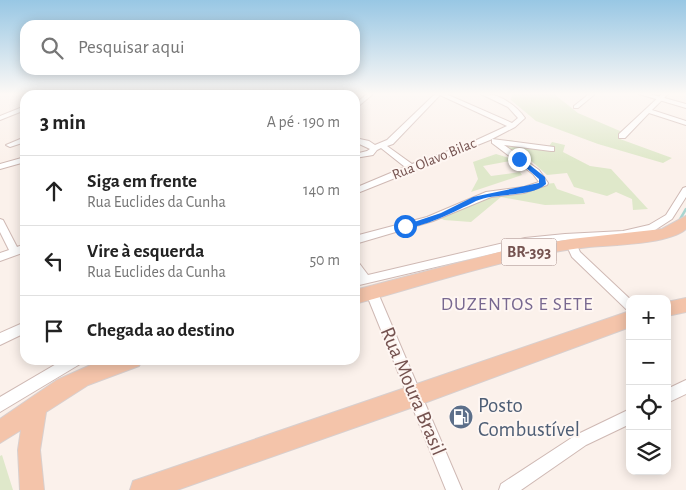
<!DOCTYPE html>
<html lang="pt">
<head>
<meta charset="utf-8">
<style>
  body { margin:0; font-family:"Alegreya Sans",sans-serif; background:#f6f6f6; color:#222 }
  .controls { position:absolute; right:15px; bottom:15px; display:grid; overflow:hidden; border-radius:10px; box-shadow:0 2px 12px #0003 }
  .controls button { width:45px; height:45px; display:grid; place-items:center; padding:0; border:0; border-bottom:1px solid #e0e0e0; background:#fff; color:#222; font:25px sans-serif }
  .stop { position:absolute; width:15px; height:15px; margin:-11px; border:4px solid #1a73e8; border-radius:50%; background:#fff }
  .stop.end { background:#1a73e8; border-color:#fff; box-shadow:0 1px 5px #0008 }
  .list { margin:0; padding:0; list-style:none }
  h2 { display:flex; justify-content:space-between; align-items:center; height:65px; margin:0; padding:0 20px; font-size:21px }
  h2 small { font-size:16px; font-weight:400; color:#767676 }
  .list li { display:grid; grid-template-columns:32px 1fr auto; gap:15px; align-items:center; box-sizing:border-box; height:70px; padding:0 20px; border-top:1px solid #e0e0e0 }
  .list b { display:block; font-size:19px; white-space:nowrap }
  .list p { margin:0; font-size:16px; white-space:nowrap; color:#767676 }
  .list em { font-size:16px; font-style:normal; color:#767676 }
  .icon { flex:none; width:28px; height:28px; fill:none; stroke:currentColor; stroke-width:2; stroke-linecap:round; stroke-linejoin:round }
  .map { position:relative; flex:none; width:686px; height:490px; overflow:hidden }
  .search { position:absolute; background:#fff; box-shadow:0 2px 12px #0003; left:20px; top:20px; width:340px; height:55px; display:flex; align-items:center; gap:12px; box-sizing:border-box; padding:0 18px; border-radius:15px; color:#767676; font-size:19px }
  .panel { position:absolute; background:#fff; box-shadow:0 2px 12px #0003; left:20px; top:90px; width:340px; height:275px; border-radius:15px }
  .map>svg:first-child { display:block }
  .green { fill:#dfe8ca }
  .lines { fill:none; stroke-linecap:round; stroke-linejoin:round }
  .stream { stroke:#a8d5d0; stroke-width:2.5 }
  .minor-casing { stroke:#cfb9b4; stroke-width:2 }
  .tertiary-casing { stroke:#cfb9b4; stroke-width:2 }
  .primary-casing { stroke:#d8cfce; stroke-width:2 }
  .minor { fill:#fff; fill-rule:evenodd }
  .tertiary { fill:#fff; fill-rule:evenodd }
  .primary { fill:#f4c4aa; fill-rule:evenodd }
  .route { fill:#1a73e8 }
  .labels { text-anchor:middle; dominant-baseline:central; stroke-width:4; stroke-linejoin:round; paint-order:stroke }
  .far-street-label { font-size:15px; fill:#755350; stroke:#fef6f2 }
  .shield { fill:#fef6f2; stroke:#9e8481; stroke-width:1 }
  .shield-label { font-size:16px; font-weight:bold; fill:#755350 }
  .neighbourhood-label { font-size:19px; letter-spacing:1px; fill:#786890; stroke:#fef6f2 }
  .near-street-label { font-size:21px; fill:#755350; stroke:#fef6f2 }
  .near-service-label { font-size:21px; fill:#4e5e75; stroke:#fef6f2; text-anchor:start }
</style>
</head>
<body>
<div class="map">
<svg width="686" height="490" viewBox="0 0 686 490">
  <rect width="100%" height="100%" fill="#fbf1eb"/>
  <path class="green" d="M512 94H554L578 113 620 131V139L672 158 663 163 598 144 536 121 511 100Z
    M510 140 547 149 552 142 565 145 563 152 590 166 611 169 648 209 633 210 632 199 616 192 607 196 574 187 567 173 547 175 528 158 506 153 491 143Z
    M496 154 516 160 483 166 491 176 520 172 522 175 471 192 478 179 473 162Z
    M554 183 557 189 583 198 585 204 545 205 501 197 471 222 444 220 439 217 478 198 506 189Z
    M2 455 13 490H0V456Z"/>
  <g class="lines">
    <path class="stream" d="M679 221 686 209"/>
    <defs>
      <path id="minor" d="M194 94H204L205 95H195Z
        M367 94H373L355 109V104Z
        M435 94H446L512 123 518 118 508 107 481 94C497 92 516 105 525 118L515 127 490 140 355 194V188L405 167 381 148 377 150 373 155 355 158V154L367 151 370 149 355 142V138L369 141 375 145 387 140ZM440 95 507 126 468 144 412 164 387 146 393 144Z
        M589 94H595L578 108H574V106Z
        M662 94H668L652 110 686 121V125L649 113 625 138H619V134Z
        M25 106V110L0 120V116Z
        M25 137V142L10 147 6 145Z
        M492 139 554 147V151H551L504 145 539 170 548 183 547 185 524 193 491 197 433 221 355 244V236L427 217 486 192 524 187 539 182 533 174 492 143Z
        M25 157V162L0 169V164Z
        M686 187V197L672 219 655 230 623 237 565 240 525 246 355 286V278L357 277 355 274V262L359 263 368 275 525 238 565 234 623 231 649 225 666 215 683 188Z
        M0 219 3 220 17 247 25 244V252L0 261V253L9 250 0 232Z
        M571 240 575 241 580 252 630 299V311L626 309 572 257 566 244Z
        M372 288 376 290 378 293 462 490H446L366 293 368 290Z
        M25 322V333L0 345V333Z
        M63 360H81L80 364 0 412V397Z
        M686 380V394L667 403V389Z
        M630 409V424L586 445 521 490H499L501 484 576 435Z"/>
      <path id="tertiary" d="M639 94H650L686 104V108Z"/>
      <path id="primary" d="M686 216V229C670 244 613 245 589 247 510 256 432 283 355 304V290L507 250 571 239 662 229Z
        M686 298V312L667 316V302Z
        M630 311V327L416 406 177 490H130L133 481 142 478Z
        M102 360H142L139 366 88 385 46 412 40 450 44 490H20L18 450 21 430 0 443V419L57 380Z"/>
    </defs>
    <use href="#minor" class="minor-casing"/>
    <use href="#tertiary" class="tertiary-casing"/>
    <use href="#primary" class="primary-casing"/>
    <use href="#minor" class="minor"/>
    <use href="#tertiary" class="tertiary"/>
    <use href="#primary" class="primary"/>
  </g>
  <linearGradient id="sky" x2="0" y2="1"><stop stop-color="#98c7e4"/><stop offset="0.58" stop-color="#fdf9f6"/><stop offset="1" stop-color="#fdf9f6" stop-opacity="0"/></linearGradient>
  <rect width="686" height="162" fill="url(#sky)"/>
  <path class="route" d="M517 158H521L545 177 546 184C531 198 495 192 476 201 464 207 412 234 402 226L441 213 473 197 539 183V179L517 160Z"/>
  <defs>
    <symbol id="fuel-disc" viewBox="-11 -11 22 22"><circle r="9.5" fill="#5c6f8a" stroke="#fef6f2"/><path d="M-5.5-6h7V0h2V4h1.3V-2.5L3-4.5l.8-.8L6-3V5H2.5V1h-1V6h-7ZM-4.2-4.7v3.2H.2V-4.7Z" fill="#fff"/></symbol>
  </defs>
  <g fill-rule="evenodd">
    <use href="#fuel-disc" x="447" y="403" width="28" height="28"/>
  </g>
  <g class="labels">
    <g class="far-street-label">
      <text transform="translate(434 159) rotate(-22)">Rua Olavo Bilac</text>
    </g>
    <rect class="shield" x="501.5" y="238.5" width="55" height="27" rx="4"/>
    <g class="shield-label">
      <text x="529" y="252">BR-393</text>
    </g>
    <g class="neighbourhood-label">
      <text x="517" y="304">DUZENTOS E SETE</text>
    </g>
    <g class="near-street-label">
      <text transform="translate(413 391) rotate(67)">Rua Moura Brasil</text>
    </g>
    <g class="near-service-label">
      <text x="478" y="405">Posto<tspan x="478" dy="24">Combustível</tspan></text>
    </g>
  </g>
</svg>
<div class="controls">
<button>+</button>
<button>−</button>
<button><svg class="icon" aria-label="locate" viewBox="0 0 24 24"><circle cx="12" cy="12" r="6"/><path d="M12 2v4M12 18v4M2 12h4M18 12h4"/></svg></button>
<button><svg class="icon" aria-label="layers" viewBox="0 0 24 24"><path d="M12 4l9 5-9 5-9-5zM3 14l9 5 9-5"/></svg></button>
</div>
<div class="stop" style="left:405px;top:226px"></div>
<div class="stop end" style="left:519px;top:159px"></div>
<div class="search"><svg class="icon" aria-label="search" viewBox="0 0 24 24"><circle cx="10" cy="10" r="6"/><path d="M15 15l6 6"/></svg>Pesquisar aqui</div>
<section class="panel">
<h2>3 min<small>A pé · 190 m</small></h2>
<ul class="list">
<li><svg class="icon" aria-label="ahead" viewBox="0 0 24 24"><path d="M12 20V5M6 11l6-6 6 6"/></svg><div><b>Siga em frente</b><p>Rua Euclides da Cunha</p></div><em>140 m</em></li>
<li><svg class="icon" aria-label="left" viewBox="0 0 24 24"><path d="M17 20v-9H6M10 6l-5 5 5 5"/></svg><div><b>Vire à esquerda</b><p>Rua Euclides da Cunha</p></div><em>50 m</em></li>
<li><svg class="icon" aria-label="arrive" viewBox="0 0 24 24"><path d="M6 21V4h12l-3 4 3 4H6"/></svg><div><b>Chegada ao destino</b></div></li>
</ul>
</section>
</div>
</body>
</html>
